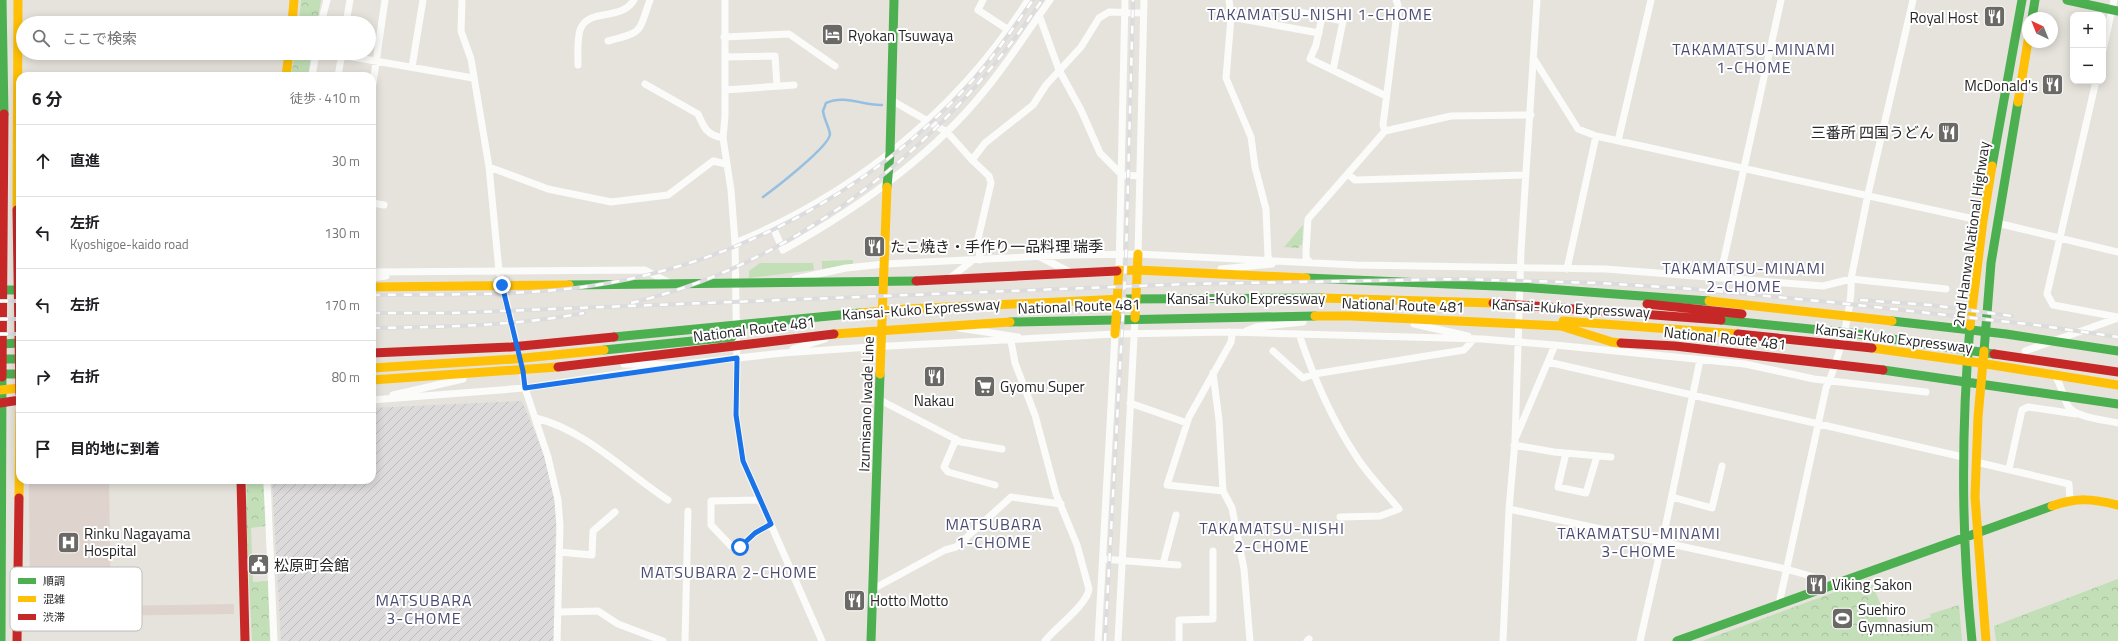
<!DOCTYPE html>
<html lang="ja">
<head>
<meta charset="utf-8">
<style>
  body { margin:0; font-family:"Titillium Web","Noto Sans JP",sans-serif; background:#f2f2f2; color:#202124 }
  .controls { position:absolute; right:12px; top:12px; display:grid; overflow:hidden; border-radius:8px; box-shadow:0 2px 10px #0003 }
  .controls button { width:36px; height:36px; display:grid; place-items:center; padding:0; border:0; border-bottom:1px solid #e0e0e0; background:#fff; color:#202124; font:20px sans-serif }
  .compass { position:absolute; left:2022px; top:12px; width:36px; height:36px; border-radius:50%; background:#fff; box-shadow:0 2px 10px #0003; rotate:317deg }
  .stop { position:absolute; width:12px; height:12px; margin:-9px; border:3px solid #1a73e8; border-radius:50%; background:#fff }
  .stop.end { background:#1a73e8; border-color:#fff; box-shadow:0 1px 4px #0008 }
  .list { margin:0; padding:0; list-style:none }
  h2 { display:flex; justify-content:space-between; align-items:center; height:52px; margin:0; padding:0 16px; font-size:17px }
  h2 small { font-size:13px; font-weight:400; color:#757577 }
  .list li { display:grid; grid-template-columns:26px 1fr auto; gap:12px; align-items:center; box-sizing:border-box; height:72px; padding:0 16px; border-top:1px solid #e0e0e0 }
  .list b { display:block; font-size:15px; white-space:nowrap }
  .list p { margin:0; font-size:13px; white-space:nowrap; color:#757577 }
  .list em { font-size:13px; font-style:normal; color:#757577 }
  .icon { flex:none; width:22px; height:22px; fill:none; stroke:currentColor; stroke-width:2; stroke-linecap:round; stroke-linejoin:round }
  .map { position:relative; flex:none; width:2118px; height:641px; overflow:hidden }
  .search { position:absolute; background:#fff; box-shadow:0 2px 10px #0003; left:16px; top:16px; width:360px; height:44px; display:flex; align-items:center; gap:10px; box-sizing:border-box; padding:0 14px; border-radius:22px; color:#757577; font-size:15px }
  .panel { position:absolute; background:#fff; box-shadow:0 2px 10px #0003; left:16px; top:72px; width:360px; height:412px; border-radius:12px }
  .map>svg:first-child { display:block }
  .industrial { fill:url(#industrial-furrows) }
  .medical { fill:#dfd3ce }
  .grass { fill:#c2dfb8 }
  .forest { fill:url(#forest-crowns) }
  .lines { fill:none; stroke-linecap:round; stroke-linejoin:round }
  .stream { stroke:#96c0e1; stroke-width:2.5 }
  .street { stroke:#fbfbfa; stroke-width:7 }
  .fast { stroke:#4caf50; stroke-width:9 }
  .slow { stroke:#ffc107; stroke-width:9 }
  .jam { stroke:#c62828; stroke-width:9 }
  .rail-casing { stroke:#dcdbdd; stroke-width:4 }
  .rail { stroke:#fff; stroke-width:2.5; stroke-dasharray:8; stroke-linecap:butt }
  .route { stroke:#1a73e8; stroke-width:5 }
  .labels { text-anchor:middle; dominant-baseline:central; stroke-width:4; stroke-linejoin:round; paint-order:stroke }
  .poi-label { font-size:15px; fill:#272727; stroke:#fff; text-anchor:start }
  .street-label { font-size:15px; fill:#272727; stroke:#fff }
  .neighbourhood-label { font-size:16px; letter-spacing:1px; fill:#4c4c73; stroke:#fff }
  .key { fill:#fff; stroke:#bebebe; stroke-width:1 }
  .key-label { font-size:11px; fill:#272727 }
</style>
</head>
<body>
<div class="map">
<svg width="2118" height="641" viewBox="0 0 2118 641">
  <defs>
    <pattern id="industrial-furrows" width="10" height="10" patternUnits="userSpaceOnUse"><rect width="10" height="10" fill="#dddadb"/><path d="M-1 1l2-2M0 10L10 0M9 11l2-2" fill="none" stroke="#bebbbc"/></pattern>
    <pattern id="forest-crowns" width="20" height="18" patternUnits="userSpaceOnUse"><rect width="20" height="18" fill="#c2dfb8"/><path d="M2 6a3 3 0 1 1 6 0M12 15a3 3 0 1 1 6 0" fill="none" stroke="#a7bf9e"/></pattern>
  </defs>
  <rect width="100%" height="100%" fill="#e6e3dc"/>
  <path class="industrial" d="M522 401 543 452 554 497 556 521 554 641H281L272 480H372V408Z"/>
  <path class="medical" d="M29 480H109L111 606 234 604V614L30 617Z"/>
  <path class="grass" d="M853 260V264L822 269V261Z
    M760 263H813L814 270 749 278V271Z"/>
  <path class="forest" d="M301 0H321L317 23H299Z
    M295 53H309L311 56 308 76H291Z
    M1303 225 1302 245H1300L1299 248 1284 247Z
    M247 480H263L266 526 251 528 253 582 268 581 270 641H252L246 513Z
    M1870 579 1892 631 1931 617 1930 614 1959 605 1962 641H1702Z
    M2118 579V641H1996L1994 626Z"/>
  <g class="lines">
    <path class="stream" d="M763 197C774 189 830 146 830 134 829 127 824 119 823 111L826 103C845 94 863 106 882 105"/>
    <path class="street" d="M462 0 461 31 471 59 489 167 499 271 518 350
      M725 0V116L723 138 731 190 735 243 737 368 736 415 743 461 822 641
      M983 0 978 10 1007 29
      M1229 0 1231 17 1226 78 1251 137 1255 167 1266 209 1268 257 1270 260
      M1299 12 1343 21 1333 70
      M1039 15 1059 70 1081 110 1100 153 1122 175 1140 176
      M1231 17 1319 33
      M1322 17 1316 45 1310 59 1386 96
      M321 23 327 0
      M346 23 350 0
      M724 37 789 34 835 66
      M608 41C644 32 638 33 650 0
      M2103 50 2114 0
      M341 55 473 78
      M725 57 775 56 777 86
      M1534 59 1578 129 1596 136
      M578 65C578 54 577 40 580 30 588 7 621 22 634 0
      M412 67 423 0
      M312 76 316 53
      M338 76 342 53
      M2096 81 2047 294 2053 305 2118 317
      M645 84 698 114C704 128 707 135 723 138
      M372 90 385 0
      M725 90 794 85
      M891 100 947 132 972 160 989 176 991 183 978 239 980 260
      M1385 131 1383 125 1398 5 1396 0
      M1618 141 1651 0
      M972 160 985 143 1033 105 1046 85 1081 47 1099 18 1109 12 1144 13
      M489 167 548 189 611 202 668 195 713 161 726 164
      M1348 174 1355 180 1526 175
      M372 203 384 205
      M1997 223 2118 252
      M773 227 783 250C857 209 933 155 986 89 1009 61 1029 29 1050 0
      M735 243C854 194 959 110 1028 0
      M1138 254 1144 0
      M1040 257 1068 271
      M1309 261 1306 258V252L1308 219 1385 131 1451 116 1531 115
      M1221 269 1272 264
      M1567 269 1596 136 1983 221
      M1119 270 1125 0
      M372 272 645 270 668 282
      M1720 277 1781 0
      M372 278 386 276
      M950 278 973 260
      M795 279 846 268 885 264 1068 255 1138 254 1356 265 1606 269 1823 286 1851 279 1946 289
      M1414 324 1468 336
      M959 328 1018 337
      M1246 331 1256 327 1303 322
      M1299 334C1313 376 1333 422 1358 459 1370 477 1386 493 1399 509L1380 516 1340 517
      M1011 341 1015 363 1035 415 1056 494 1077 545 1089 589C1087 605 1056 627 1045 641
      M793 349 825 339
      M1273 351 1303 378 1314 374 1464 350 1474 339
      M2025 351 2118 318
      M1548 362 1963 457
      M624 364 675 365 783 353 870 347 1115 334 1229 332 1482 339 1555 345 1745 364 1814 379 1926 392
      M522 368 525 388 548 457 558 500 560 526 557 641
      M1213 373 1219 420 1223 491 1232 508 1244 569 1250 641
      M2057 379C2062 388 2063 397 2068 406 2074 417 2105 420 2118 423
      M393 395 463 379
      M372 400 525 388 657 368
      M880 400 961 442 1002 449
      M1130 403 1187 423
      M536 418C587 431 625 472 668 500
      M1516 437 1555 345
      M956 439 944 467 948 472 995 485
      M1514 445 1554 452 1611 457
      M1566 453 1558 487 1586 493 1597 456
      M1976 462 2069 484 2070 500
      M2009 469 2022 410 2028 407 2076 414
      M267 480 274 641
      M1223 491 1167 485 1189 417 1231 342 1232 335 1229 332
      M1672 497 1712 508 1722 466
      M760 500 711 501V525L731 546 740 547 755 533 771 524
      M1509 509 1786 569 1821 579 1825 588
      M559 552 592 555 593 531 615 512
      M1103 559 1178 565
      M1163 564 1176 515
      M873 589 945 550 956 547 1011 497 1061 504
      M1779 604 1826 388C1838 362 1853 307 1851 279L1868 194 1913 0
      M558 612 598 611 618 624 663 641
      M685 641 688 511
      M1098 641 1115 334
      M1118 641 1135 318
      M1179 641V620L1213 619V551
      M1307 641 1309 639
      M1503 641 1509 509 1515 441 1521 251 1537 0
      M1640 641 1662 543 1700 360"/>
    <path class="fast" d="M2 0 4 114
      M2067 0 2118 11
      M2032 18 2035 0
      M1992 166 2022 0
      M887 187 890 153 894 0
      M1306 278 1520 287 1709 301
      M569 285 916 281
      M0 290H20
      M1123 299 1322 298
      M1721 320 1851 333 1994 354
      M1892 321 2006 334 2118 351
      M1010 322 1315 316
      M1970 326C1961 432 1961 535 1972 641
      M614 337 860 313
      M0 344 20 343
      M604 350 732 337
      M1984 351 1991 263 2018 102
      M0 359H20
      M1883 370 2118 404
      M0 374H20
      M1 641 2 377
      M871 641 880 374
      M1677 641 2052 506"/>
    <path class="slow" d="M292 23 294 0
      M286 76 289 53
      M2018 102 2028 41
      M17 210 18 0
      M1117 271 1137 270 1306 278
      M372 287 569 285
      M1322 298 1493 303
      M1709 301 1892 321
      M860 313 906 309 1123 299
      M1315 316H1351L1561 326 1612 342 1621 343
      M1135 318 1138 254
      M1563 321 1738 334
      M1970 326 1983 221 1992 166
      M834 334 1010 322
      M1115 334 1119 270
      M1872 348 1980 363 2118 385
      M1984 351 1978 417 1975 497 1986 641
      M372 368 514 359 604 350
      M880 374 887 187
      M372 380 558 367
      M0 390 20 388
      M19 498 20 411
      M2052 506C2078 497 2092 499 2118 505"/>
    <path class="jam" d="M17 210 20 394
      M916 281 1117 271
      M1493 303 1721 320
      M1647 304 1742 314
      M1738 334 1872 348
      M1621 343 1675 346 1883 370
      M372 353 511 347 614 337
      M1994 354 2118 372
      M558 367 834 334
      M2 377 4 114
      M0 403 20 400
      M241 480 245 641
      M17 641 19 498"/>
    <defs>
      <path id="rail" d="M372 295C439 294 508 296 575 288 725 270 869 195 971 82 994 57 1013 28 1033 0
        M1860 300 1931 305 2012 316
        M0 301H20
        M631 303C800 263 947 142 1042 0
        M372 313H451L1188 284 1460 279 1600 283 1693 289 1830 302 2036 325 2118 337
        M0 319H20
        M372 328C443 327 514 326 584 313
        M0 334H20
        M1105 641 1126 257 1133 0"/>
    </defs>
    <use href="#rail" class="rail-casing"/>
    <use href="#rail" class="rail"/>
  </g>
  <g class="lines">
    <path class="route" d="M502 285 523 371 525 388 737 358 736 415 743 461 771 524 755 533 740 547"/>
  </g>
  <defs>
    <symbol id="restaurant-square" viewBox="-11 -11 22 22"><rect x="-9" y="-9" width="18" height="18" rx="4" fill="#6a6966" stroke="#fff"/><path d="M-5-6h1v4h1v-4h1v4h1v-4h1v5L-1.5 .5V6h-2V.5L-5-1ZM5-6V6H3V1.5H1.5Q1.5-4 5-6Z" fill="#fff"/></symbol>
    <symbol id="hotel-square" viewBox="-11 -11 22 22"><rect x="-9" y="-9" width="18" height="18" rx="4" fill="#6a6966" stroke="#fff"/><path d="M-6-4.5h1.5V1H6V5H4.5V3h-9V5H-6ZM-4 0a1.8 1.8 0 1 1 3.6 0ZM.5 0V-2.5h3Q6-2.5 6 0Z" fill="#fff"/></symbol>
    <symbol id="supermarket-square" viewBox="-11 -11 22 22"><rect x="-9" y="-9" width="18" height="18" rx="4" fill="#6a6966" stroke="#fff"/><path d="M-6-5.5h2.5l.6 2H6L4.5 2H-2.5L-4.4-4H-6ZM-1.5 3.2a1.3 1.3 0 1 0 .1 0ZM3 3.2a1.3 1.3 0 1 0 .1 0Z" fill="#fff"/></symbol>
    <symbol id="hospital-square" viewBox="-11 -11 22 22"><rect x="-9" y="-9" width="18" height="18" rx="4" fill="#6a6966" stroke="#fff"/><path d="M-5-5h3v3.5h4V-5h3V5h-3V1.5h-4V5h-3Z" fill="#fff"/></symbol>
    <symbol id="civic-square" viewBox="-11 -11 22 22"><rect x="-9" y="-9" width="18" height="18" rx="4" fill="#6a6966" stroke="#fff"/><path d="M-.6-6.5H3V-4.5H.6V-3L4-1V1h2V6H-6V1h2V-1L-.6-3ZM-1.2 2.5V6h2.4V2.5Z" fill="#fff"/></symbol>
    <symbol id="stadium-square" viewBox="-11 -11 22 22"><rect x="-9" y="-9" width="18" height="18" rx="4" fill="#6a6966" stroke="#fff"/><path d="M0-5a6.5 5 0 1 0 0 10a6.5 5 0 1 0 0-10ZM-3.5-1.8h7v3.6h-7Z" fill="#fff"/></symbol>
  </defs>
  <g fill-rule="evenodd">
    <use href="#restaurant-square" x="1982" y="4" width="25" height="25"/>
    <use href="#hotel-square" x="820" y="22" width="25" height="25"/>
    <use href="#restaurant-square" x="2040" y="72" width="25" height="25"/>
    <use href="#restaurant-square" x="1936" y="120" width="25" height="25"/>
    <use href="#restaurant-square" x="862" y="234" width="25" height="25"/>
    <use href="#restaurant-square" x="922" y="364" width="25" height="25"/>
    <use href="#supermarket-square" x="972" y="374" width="25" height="25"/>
    <use href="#hospital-square" x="56" y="530" width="25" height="25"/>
    <use href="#civic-square" x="246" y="552" width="25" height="25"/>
    <use href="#restaurant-square" x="1804" y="572" width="25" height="25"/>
    <use href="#restaurant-square" x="842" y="588" width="25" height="25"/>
    <use href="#stadium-square" x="1830" y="606" width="25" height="25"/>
  </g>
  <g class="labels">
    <g class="poi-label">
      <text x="1978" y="17" text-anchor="end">Royal Host</text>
      <text x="848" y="35">Ryokan Tsuwaya</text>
      <text x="2038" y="85" text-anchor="end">McDonald's</text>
      <text x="1934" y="132" text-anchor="end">三番所 四国うどん</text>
      <text x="890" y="246">たこ焼き・手作り一品料理 瑞季</text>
      <text x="1000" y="386">Gyomu Super</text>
      <text x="934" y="400" text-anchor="middle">Nakau</text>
      <text x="84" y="533">Rinku Nagayama<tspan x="84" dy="17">Hospital</tspan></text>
      <text x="274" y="565">松原町会館</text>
      <text x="1832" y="584">Viking Sakon</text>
      <text x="870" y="600">Hotto Motto</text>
      <text x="1858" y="609">Suehiro<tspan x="1858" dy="17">Gymnasium</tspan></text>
    </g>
    <g class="street-label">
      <text transform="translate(1971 234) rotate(-82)">2nd Hanwa National Highway</text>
      <text x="1246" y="298">Kansai-Kuko Expressway</text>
      <text transform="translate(1403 305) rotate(2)">National Route 481</text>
      <text transform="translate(1079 306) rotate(-2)">National Route 481</text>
      <text transform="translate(1571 308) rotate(3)">Kansai-Kuko Expressway</text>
      <text transform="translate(921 309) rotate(-4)">Kansai-Kuko Expressway</text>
      <text transform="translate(754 329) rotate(-7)">National Route 481</text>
      <text transform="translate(1725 338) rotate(6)">National Route 481</text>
      <text transform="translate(1894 338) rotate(7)">Kansai-Kuko Expressway</text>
      <text transform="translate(866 404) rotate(-88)">Izumisano Iwade Line</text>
    </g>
    <g class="neighbourhood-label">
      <text x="1320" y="14">TAKAMATSU-NISHI 1-CHOME</text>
      <text x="1754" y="49">TAKAMATSU-MINAMI<tspan x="1754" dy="18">1-CHOME</tspan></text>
      <text x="1744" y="268">TAKAMATSU-MINAMI<tspan x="1744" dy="18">2-CHOME</tspan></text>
      <text x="994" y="524">MATSUBARA<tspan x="994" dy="18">1-CHOME</tspan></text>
      <text x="1272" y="528">TAKAMATSU-NISHI<tspan x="1272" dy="18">2-CHOME</tspan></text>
      <text x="1639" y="533">TAKAMATSU-MINAMI<tspan x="1639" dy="18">3-CHOME</tspan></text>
      <text x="729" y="572">MATSUBARA 2-CHOME</text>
      <text x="424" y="600">MATSUBARA<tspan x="424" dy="18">3-CHOME</tspan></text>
    </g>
  </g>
  <rect x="10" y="567" width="132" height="64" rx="6" class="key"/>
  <rect x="18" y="578" width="18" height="6" fill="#4caf50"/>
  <rect x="18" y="596" width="18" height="6" fill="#ffc107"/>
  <rect x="18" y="614" width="18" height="6" fill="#c62828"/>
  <g class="key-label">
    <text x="43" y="585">順調</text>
    <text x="43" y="603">混雑</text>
    <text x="43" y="621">渋滞</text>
  </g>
</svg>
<div class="controls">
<button>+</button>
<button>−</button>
</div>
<svg class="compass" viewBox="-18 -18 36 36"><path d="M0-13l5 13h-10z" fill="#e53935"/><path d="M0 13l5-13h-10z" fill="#757577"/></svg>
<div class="stop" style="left:740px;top:547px"></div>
<div class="stop end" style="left:502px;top:285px"></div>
<div class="search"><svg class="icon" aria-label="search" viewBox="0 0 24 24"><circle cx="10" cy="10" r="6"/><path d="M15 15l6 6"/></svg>ここで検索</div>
<section class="panel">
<h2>6 分<small>徒歩 · 410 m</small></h2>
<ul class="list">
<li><svg class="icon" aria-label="ahead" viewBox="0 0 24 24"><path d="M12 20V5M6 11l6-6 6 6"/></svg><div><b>直進</b></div><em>30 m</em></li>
<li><svg class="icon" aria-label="left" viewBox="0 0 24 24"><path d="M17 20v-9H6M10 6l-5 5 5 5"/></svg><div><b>左折</b><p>Kyoshigoe-kaido road</p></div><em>130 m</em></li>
<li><svg class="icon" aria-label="left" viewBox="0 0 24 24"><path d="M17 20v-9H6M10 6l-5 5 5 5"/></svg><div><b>左折</b></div><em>170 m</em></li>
<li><svg class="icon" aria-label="right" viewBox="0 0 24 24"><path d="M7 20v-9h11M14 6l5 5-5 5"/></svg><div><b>右折</b></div><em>80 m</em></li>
<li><svg class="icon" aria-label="arrive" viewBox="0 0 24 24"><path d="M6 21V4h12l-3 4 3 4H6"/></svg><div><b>目的地に到着</b></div></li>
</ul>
</section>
</div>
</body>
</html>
